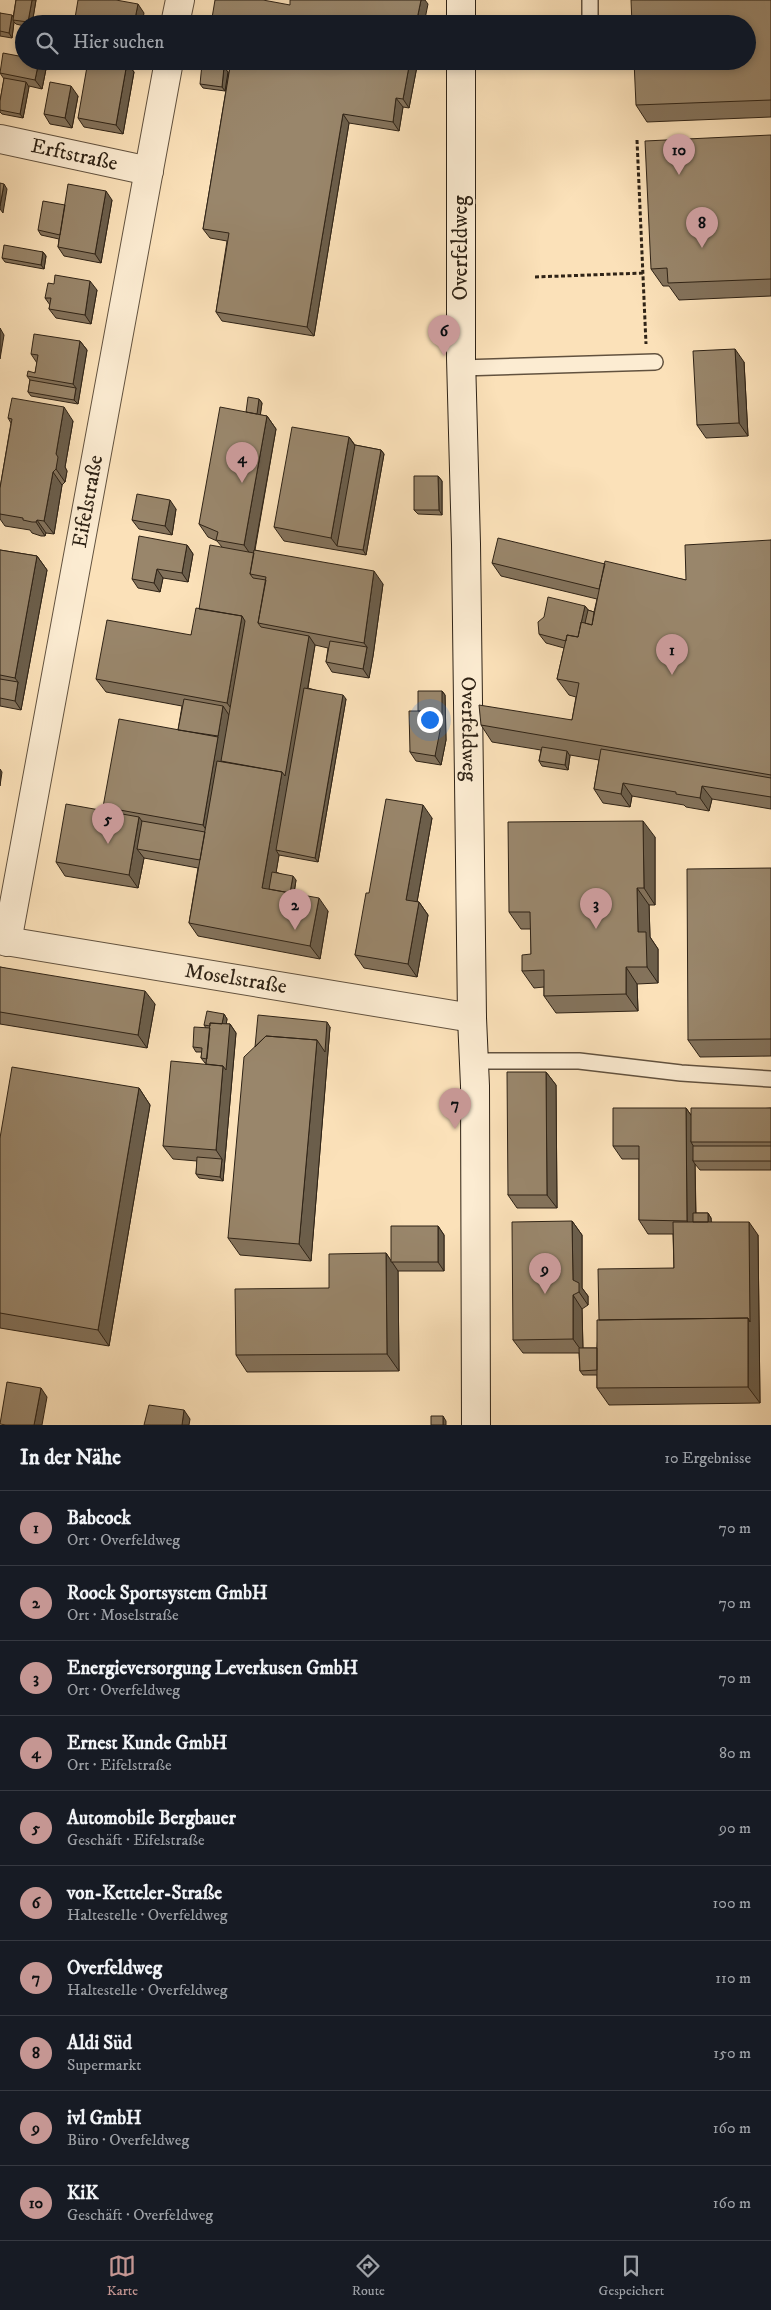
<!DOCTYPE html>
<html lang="de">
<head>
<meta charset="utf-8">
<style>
  body { margin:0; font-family:"IM FELL DW Pica",serif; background:#242831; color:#f1f3f6 }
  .you { position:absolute; left:429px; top:719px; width:18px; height:18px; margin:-12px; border:4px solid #fff; border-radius:50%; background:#1a73e8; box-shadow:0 0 0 8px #1a73e833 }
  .badge { display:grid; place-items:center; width:32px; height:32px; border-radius:50%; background:#c59692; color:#111; font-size:16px; font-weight:700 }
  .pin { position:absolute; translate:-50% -41px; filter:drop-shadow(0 1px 2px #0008) }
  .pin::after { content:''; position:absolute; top:26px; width:18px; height:15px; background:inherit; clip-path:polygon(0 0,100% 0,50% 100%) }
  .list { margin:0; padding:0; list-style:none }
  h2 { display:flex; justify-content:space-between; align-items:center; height:65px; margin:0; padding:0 20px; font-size:21px }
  h2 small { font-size:16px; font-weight:400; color:#9ea1a6 }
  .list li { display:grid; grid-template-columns:32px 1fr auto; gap:15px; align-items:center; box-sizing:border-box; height:75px; padding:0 20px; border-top:1px solid #363941 }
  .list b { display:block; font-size:19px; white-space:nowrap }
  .list p { margin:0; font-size:16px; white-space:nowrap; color:#9ea1a6 }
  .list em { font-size:16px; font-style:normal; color:#9ea1a6 }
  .icon { flex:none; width:28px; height:28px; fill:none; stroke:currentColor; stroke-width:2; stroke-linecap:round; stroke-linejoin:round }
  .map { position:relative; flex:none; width:771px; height:1425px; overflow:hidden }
  .search { position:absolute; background:#171b24; box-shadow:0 2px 8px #0003; left:15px; right:15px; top:15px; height:55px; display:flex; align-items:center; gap:12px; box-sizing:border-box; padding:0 18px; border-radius:28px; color:#9ea1a6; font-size:19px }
  .sheet { height:815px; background:#171b24 }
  nav { display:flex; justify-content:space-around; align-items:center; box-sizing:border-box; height:70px; border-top:1px solid #363941; background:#171b24; font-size:14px; color:#9ea1a6 }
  nav a { display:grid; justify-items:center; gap:2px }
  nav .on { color:#c59692 }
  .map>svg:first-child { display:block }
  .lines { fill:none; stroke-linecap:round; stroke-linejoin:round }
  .lane-casing { stroke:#62523f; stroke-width:18 }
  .street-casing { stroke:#62523f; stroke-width:30 }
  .secondary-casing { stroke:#2f2316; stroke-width:30 }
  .path { stroke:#2f2316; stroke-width:3; stroke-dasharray:4 2.5; stroke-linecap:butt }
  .lane { stroke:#fcecd2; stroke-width:15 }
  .street { stroke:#fcecd2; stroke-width:28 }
  .secondary { stroke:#fcecd2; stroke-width:28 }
  .wall { fill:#84735c; stroke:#2f2316 }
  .shaded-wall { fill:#6b5e4b; stroke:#2f2316 }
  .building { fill:#99866b; stroke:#2f2316 }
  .labels { text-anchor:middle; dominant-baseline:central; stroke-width:4.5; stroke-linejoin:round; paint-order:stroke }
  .street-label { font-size:21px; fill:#2f2316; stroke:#fcecd2 }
</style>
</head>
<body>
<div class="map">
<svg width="771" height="1425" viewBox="0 0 771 1425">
  <rect width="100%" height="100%" fill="#fbe1b9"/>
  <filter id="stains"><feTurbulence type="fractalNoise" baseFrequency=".004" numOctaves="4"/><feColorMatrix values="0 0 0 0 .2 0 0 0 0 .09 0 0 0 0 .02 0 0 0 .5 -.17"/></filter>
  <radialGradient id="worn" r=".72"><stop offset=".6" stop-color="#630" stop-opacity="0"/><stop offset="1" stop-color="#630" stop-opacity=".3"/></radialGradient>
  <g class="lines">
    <defs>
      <path id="lane" d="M590 0V24
        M461 368 655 362
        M473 1061H579L681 1073 771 1079"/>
      <g id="street">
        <path d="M175 24 180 0"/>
        <path id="s1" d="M0 139 149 171"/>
        <path id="s2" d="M0 940 472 1018"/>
        <path id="s3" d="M7 942 169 61"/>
      </g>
      <g id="secondary">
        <path d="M461 24V0"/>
        <path id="s4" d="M461 61V358L466 544 472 1018 475 1086 476 1425"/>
      </g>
    </defs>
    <use href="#lane" class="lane-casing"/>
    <use href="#street" class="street-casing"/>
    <use href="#secondary" class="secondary-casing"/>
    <path class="path" d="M637 140 646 344
      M535 277 643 273"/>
    <use href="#lane" class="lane"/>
    <use href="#street" class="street"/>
    <use href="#secondary" class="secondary"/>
  </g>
  <path class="wall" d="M16 0H36L32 24H24V26L16 24 14 22 12 38 0 36V13L13 18Z
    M771 0V117L647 122 636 105Z
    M211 61H418L409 108 403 107 399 131 349 123 314 336 222 321 216 312 227 241 210 238 203 229 230 66 212 63Z
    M127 63 134 72 123 134 84 127 78 118Z
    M224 67 228 72 225 91 203 88 200 84Z
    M46 69 42 89 29 86 23 118 2 114 0 112V101L4 79 0 73Z
    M78 96 72 128 50 124 44 114Z
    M771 135V296L679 300 669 286H663L651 269Z
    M112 200 101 263 64 256 58 247 59 239 41 235 38 230 65 205Z
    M43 252 46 256 44 269 5 262 2 258Z
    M97 290 91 324 56 318 49 309 50 305 45 298Z
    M80 341 87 350 78 404 31 396 28 392 30 380 27 376 35 373 37 363 31 354Z
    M744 362 748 436 706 438 697 425Z
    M259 399 262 403 260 415 267 416 276 429 255 550 383 584 373 656 369 678 332 672 326 662 328 648 315 645 308 688 346 699 318 862 279 855 276 872 296 880 294 894 328 911 320 959 198 936 189 923 198 868 144 858 138 888 65 876 56 862 106 811 103 807 178 730 182 706 106 692 96 679 191 635 199 609 222 547 217 541 208 537 199 524 246 412Z
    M8 418 73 421 65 467 67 471 65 482 62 485 54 534 46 533 45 536H41L32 533 30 530 5 526 0 519V488L11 423Z
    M349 437 355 445 381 450 384 454 366 555 284 541 274 527Z
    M438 476 442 481V515L418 514 414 510Z
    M176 509 172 535 139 529 132 520Z
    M771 540V809L712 799 709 811 686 807 684 805 632 796 630 807 603 803 594 789 599 760 570 755 568 770 542 766 539 761 541 750 492 742 481 725 572 720 576 697 569 695 557 679 564 648 546 643 539 634 585 606 588 610 594 612 597 599 501 576 492 563 605 564 686 580Z
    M187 545 193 554 188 582 163 578 160 592 138 588 132 579Z
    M0 550 37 556 47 570 21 710 0 706Z
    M442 691 445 695 446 740 441 765 416 761 410 752 418 711Z
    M432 818 417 902H419L428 915 417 977 364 968 355 955 369 893Z
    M655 837V905H649L650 937 658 949V983L637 984 638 1011 556 1013 544 996V987L534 988 522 971 531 954V929H521L509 912Z
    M771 868V1056L700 1057 688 1040Z
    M0 967 155 1004 147 1048 0 1024Z
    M224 1014 227 1019 226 1024H230L236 1033 223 1181 199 1178 196 1174 197 1161 173 1159 163 1146 206 1064V1063H205L201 1058 202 1052H196L193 1047 206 1028 204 1025Z
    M330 1027 311 1261 240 1255 228 1238Z
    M546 1072 556 1085 557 1208H517L508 1195Z
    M139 1088 150 1105 109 1346 0 1328V1138Z
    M686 1108 691 1115 771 1108V1170H700L695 1164 696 1213H708L711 1218V1222L758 1235 760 1403 609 1405 597 1388V1375H583L580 1371 579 1353H523L513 1340 572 1221 582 1235V1288L588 1296V1305L582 1309 583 1348H597L599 1320 674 1268 673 1234H648L639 1220V1159H622L613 1146Z
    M438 1226 444 1235V1271H398L399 1371 247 1372 236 1355 329 1288 386 1253 391 1261Z"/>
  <path class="shaded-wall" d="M32 0H36L32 24H29L28 22Z
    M421 0H425L428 4 424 24H416Z
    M138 4 144 13 142 24H134Z
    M12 15 15 20H13L14 22 12 38 9 33Z
    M39 61H40L46 69 42 89 35 80Z
    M410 61H418L409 108 403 99Z
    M127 63 134 72 123 134 116 125Z
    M224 67 228 72 225 91 222 87Z
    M26 82 29 87 23 118 20 114Z
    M71 86 78 96 72 128 65 118Z
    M396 98 403 107 399 131 393 122Z
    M343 114 349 123 314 336 307 327Z
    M4 184 7 189 3 213 0 209V206Z
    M106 191 112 200 101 263 95 254Z
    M43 252 46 256 44 269 41 265Z
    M90 281 97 290 91 324 85 315Z
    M0 328 4 335 0 359Z
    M80 341 87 350 78 404 74 400 76 388 73 384Z
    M735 349 744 362 748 436 739 423Z
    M259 399 262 403 259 425 255 420Z
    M64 407 73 421 65 467 67 471 65 482 56 469V454Z
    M267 416 276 429 253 558 244 545Z
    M349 437 358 450 337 546 331 538Z
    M381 450 384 454 366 555 363 550Z
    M53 472 62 485 54 534 44 521Z
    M438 476 442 481V515L439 510Z
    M170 500 176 509 172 535 165 526Z
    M37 520 46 533 45 536 36 522Z
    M187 545 193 554 188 582 182 573Z
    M37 556 47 570 21 710 15 701 18 682 15 678Z
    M157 569 163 578 160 592 154 583Z
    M374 571 383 584 373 656 369 678 363 669 367 647 364 643Z
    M585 606 592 615 588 631 580 628Z
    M242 616 252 630 237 716 227 703Z
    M309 636 315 645 280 851 276 850 279 855 272 897 262 888 282 772Z
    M442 691 445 695 446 740 441 765 435 756Z
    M343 695 346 699 318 862 315 858Z
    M223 706 229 715 214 842 203 825Z
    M567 751 570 756 568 770 565 765Z
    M0 769 2 772 0 786Z
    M623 783 632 796 630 807 621 794Z
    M702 786 712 799 709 811 700 798Z
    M423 805 432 818 415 913 406 900Z
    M139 817 148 830 137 849 144 858 138 888 129 875Z
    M643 821 655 837V905L644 888Z
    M293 876 296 880 292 905 289 900Z
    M637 888 649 905 650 937 658 949V983L647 967 638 932Z
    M319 898 328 911 320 959 310 946Z
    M419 902 428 915 417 977 408 964Z
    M626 967 637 984 638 1011 626 994Z
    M145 991 155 1004 147 1048 138 1035Z
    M224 1014 227 1019 225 1033 221 1028Z
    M327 1022 330 1027 311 1261 299 1244 317 1040Z
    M230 1024 236 1033 223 1181 220 1177 222 1159 216 1150 223 1066Z
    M546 1072 556 1085 557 1208 547 1195Z
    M139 1088 150 1105 109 1346 98 1330Z
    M686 1108 695 1121 691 1142 695 1149 693 1161 695 1164 696 1234 687 1221Z
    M708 1213 711 1218 712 1232 708 1228Z
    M572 1221 582 1235V1288L588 1296V1305L579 1292 573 1280Z
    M749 1222 758 1235 760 1403 748 1387V1318Z
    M438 1226 444 1235V1271L438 1262Z
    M386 1253 398 1271 399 1371 387 1354Z
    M573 1295 582 1309 583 1353 573 1339Z
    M41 1388 47 1397 42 1425H34Z
    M184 1410 190 1419 189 1425H182Z
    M443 1416 446 1421V1425H443Z"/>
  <path class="building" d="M16 0H32L28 22 13 20Z
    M78 0H116L138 4 134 24H74Z
    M215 0H263L290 5V0H421L416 24H211Z
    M631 0H771V100L636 105 634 61H747V24H632Z
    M0 13 12 15 9 33 0 31Z
    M3 53 24 57V61H39L35 80 0 73Z
    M88 61H118L127 63 116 125 78 118Z
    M231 61H410L403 99 396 98 393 122 343 114 307 327 216 312 229 233 203 229Z
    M202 64 224 67 222 87 200 84Z
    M4 78 26 82 20 114 0 110V101Z
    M50 82 71 86 65 118 44 114Z
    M771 135V279L668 283 667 268 651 269 645 141Z
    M0 183 4 184 0 206Z
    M68 184 106 191 95 254 58 247Z
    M43 201 65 205 60 235 38 230Z
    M4 245 43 252 41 265 2 258Z
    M55 275 90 281 85 315 49 309 51 298H45L48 283 54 284Z
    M34 334 80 341 73 384 27 376 28 371 35 373 38 355 31 354Z
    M735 349 739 423 697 425 693 351Z
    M30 380 76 388 74 400 28 392Z
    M248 397 259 399 257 414 246 412Z
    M12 398 64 407 56 454 58 457 56 469 53 472 44 521 37 520 36 522H32L23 520V518L0 514V488L12 419 8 418Z
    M220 407 267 416 244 545 216 540 218 532 199 524Z
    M292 427 349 437 331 538 274 527Z
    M355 445 381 450 363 550 337 546Z
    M414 476H438L439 510H414Z
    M137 494 170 500 165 526 132 520Z
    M139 536 187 545 182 573 157 569 154 583 132 579Z
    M498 538 605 564 599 589 492 563Z
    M771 540V775L481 725 479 705 572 720 579 683 557 679 567 635 578 637 581 622 592 625 605 561 686 580 685 545Z
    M210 545 254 553 250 574 253 578 266 580 258 623 261 627 309 636 285 776 282 772 221 761 245 621 242 616 199 609Z
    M0 550 37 556 15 678 0 675Z
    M254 550 374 571 364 643 258 623 266 577 250 574Z
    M548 597 585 606 578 637 567 635 566 641 539 634 538 622 544 617Z
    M196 608 242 616 227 703 96 679 107 620 191 635Z
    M588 610 594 612 592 625 585 623Z
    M330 641 367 647 363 669 326 662Z
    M0 679 18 682 15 701 0 698Z
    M304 688 343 695 315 858 276 850Z
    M418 691H442V715L439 711H418Z
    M184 699 223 706 218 736 178 730Z
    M409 711H439L440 731 435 756 410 752Z
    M119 719 218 737 203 825 103 807Z
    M542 747 567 751 565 765 539 761Z
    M601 749 771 778V797L702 786 700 798 676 794V792L623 783 621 794 594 789Z
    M217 761 282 772 262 888 319 898 310 946 189 923Z
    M386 799 423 805 406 900 419 902 408 964 355 955 366 893H369Z
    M66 804 139 817 129 875 56 862Z
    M142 821 205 832 200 860 137 849Z
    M643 821 644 888H637L638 932H646L647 967H626V994L544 996V970L522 971V955L531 954 530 912H509L508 822Z
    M771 868V1039L688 1040 687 869Z
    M272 872 293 876 290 893 269 889Z
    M0 967 145 991 138 1035 0 1012Z
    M207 1011 224 1014 222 1024 210 1023V1026L204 1025Z
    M258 1015 327 1022 325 1052 317 1040 266 1036 255 1047Z
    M210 1023 230 1024 226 1070 223 1066 206 1064Z
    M194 1027 210 1028 207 1059 201 1058 202 1048 193 1047Z
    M266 1036 317 1040 299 1244 228 1238 244 1057Z
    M171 1061 223 1066 216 1150 163 1146Z
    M12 1067 139 1088 98 1330 0 1313V1138Z
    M507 1072H546L547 1195H508Z
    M613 1108H686L687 1221 639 1220V1146H613Z
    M691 1108H771V1142H691Z
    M693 1146H771V1161H693Z
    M197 1157 222 1159 220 1177 196 1174Z
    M693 1213H708V1222H693Z
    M572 1221 573 1280 579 1283V1292L573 1295V1339L513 1340 512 1222Z
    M673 1222H749L750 1322 748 1318 599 1320 598 1269 674 1268Z
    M391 1226H438V1262H391Z
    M386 1253 387 1354 236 1355 235 1289 329 1288V1254Z
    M748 1318V1387L597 1388V1320Z
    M579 1348H597V1370L580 1371Z
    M7 1382 41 1388 34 1425H6L0 1424Z
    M149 1405 184 1410 182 1425H144Z
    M431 1416H443V1425H431Z"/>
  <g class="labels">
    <g class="street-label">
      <text stroke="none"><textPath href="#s1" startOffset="76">Erftstraße</textPath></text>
      <text transform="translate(461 248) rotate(-90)">Overfeldweg</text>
      <text stroke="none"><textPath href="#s3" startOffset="448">Eifelstraße</textPath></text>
      <text stroke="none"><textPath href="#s4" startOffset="668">Overfeldweg</textPath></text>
      <text stroke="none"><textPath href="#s2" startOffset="239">Moselstraße</textPath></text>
    </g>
  </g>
  <rect width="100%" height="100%" filter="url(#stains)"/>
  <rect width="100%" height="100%" fill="url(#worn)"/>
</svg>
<div class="you"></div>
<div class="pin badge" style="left:672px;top:675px">1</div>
<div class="pin badge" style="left:295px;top:930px">2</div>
<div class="pin badge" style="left:596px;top:929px">3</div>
<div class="pin badge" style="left:242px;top:483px">4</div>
<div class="pin badge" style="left:108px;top:844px">5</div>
<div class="pin badge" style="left:444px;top:356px">6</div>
<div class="pin badge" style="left:455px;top:1129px">7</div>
<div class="pin badge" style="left:702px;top:248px">8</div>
<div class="pin badge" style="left:545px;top:1294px">9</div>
<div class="pin badge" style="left:679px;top:175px">10</div>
<div class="search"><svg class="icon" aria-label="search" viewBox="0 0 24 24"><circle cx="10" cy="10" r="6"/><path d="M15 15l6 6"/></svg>Hier suchen</div>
</div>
<section class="sheet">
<h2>In der Nähe<small>10 Ergebnisse</small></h2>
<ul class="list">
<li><span class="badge">1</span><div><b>Babcock</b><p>Ort · Overfeldweg</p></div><em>70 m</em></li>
<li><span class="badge">2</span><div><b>Roock Sportsystem GmbH</b><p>Ort · Moselstraße</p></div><em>70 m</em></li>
<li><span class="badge">3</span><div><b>Energieversorgung Leverkusen GmbH</b><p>Ort · Overfeldweg</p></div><em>70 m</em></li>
<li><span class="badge">4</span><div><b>Ernest Kunde GmbH</b><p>Ort · Eifelstraße</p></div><em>80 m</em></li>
<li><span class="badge">5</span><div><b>Automobile Bergbauer</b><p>Geschäft · Eifelstraße</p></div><em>90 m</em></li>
<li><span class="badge">6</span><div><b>von-Ketteler-Straße</b><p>Haltestelle · Overfeldweg</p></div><em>100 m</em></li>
<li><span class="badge">7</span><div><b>Overfeldweg</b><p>Haltestelle · Overfeldweg</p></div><em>110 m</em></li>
<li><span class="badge">8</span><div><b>Aldi Süd</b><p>Supermarkt</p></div><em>150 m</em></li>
<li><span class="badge">9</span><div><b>ivl GmbH</b><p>Büro · Overfeldweg</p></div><em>160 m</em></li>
<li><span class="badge">10</span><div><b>KiK</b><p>Geschäft · Overfeldweg</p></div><em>160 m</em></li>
</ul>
</section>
<nav>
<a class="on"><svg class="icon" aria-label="map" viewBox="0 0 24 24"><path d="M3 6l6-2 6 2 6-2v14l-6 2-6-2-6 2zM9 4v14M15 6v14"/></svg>Karte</a>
<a><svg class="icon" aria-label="directions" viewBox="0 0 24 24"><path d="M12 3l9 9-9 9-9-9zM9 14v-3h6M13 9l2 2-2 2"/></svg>Route</a>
<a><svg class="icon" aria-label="saved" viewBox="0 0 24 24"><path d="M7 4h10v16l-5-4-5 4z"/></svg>Gespeichert</a>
</nav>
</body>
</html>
